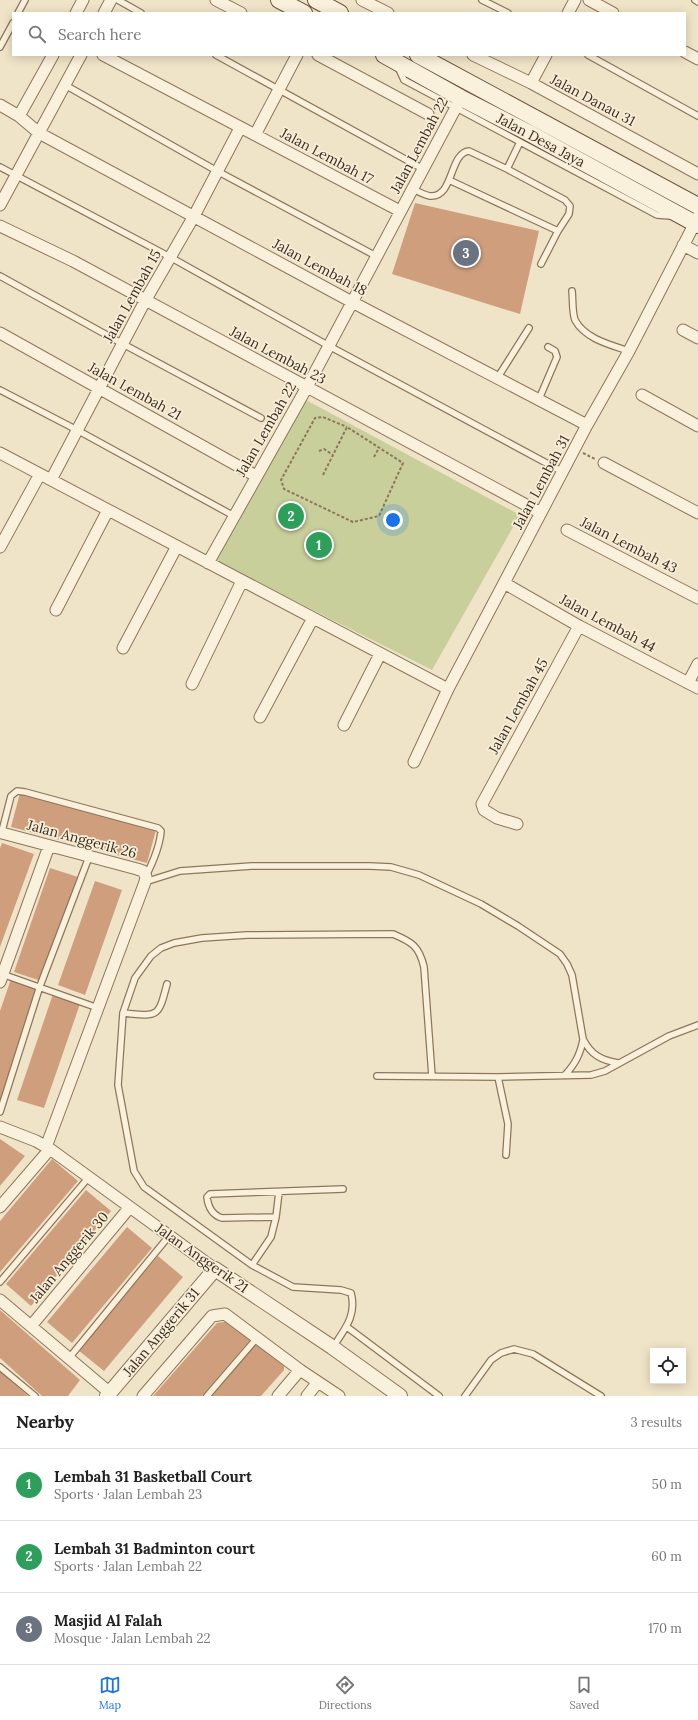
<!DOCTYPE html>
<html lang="en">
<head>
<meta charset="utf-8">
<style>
  body { margin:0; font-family:Lora,serif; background:#f2f2f2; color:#222 }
  .controls { position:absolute; right:12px; bottom:12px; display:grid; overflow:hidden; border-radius:0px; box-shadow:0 2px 10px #0003 }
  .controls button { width:36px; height:36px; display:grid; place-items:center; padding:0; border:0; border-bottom:1px solid #e0e0e0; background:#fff; color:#222; font:20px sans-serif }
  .you { position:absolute; left:393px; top:520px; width:14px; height:14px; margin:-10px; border:3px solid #fff; border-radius:50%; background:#1a73e8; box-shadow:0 0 0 6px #1a73e833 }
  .badge { display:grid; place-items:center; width:26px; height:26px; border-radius:50%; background:#1a73e8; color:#fff; font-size:13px; font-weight:700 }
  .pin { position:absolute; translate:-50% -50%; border:2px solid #fff; box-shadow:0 1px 4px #0006 }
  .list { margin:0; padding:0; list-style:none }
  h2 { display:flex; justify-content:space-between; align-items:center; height:52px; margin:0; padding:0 16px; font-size:17px }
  h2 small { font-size:13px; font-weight:400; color:#767676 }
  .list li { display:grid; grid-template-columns:26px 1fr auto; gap:12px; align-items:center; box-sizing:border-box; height:72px; padding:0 16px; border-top:1px solid #e0e0e0 }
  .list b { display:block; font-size:15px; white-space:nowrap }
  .list p { margin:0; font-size:13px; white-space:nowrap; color:#767676 }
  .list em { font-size:13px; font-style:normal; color:#767676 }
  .icon { flex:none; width:22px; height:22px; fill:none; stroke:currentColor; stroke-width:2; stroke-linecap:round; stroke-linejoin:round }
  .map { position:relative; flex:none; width:698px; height:1396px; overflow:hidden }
  .search { position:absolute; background:#fff; box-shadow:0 2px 10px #0003; left:12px; right:12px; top:12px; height:44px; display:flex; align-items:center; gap:10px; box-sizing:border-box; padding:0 14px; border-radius:0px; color:#767676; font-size:15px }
  .sheet { height:268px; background:#fff }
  nav { display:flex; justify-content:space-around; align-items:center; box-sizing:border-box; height:56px; border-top:1px solid #e0e0e0; background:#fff; font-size:11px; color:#767676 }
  nav a { display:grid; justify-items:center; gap:2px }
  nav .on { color:#1a73e8 }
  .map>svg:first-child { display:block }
  .green { fill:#c9cf9b }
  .building { fill:#cf9f7d }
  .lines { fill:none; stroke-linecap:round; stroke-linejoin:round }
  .service-casing { stroke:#8d765c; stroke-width:8 }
  .minor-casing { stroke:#8d765c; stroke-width:13 }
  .tertiary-casing { stroke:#8d765c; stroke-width:16 }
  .secondary-casing { stroke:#6f573f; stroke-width:18 }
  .path { stroke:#8d765c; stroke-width:2; stroke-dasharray:3 2; stroke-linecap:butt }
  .service { stroke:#faf1dc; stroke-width:5.5 }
  .minor { stroke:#faf1dc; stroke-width:11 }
  .tertiary { stroke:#faf1dc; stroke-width:14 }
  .secondary { stroke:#faf1dc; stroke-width:16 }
  .labels { text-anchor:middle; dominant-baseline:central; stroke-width:3.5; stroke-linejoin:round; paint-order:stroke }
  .street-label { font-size:14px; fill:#3d2e20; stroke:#f7eed8 }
</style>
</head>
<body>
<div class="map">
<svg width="698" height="1396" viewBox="0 0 698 1396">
  <rect width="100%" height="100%" fill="#f0e4c8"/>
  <path class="green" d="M306 400 520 515 432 670 215 561Z"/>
  <path class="building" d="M415 203 539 231 520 314 392 274Z
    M20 793 156 830 147 863 11 827Z
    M2 843 34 854 0 947V848Z
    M50 868 78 877 41 981 14 972Z
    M95 881 122 890 85 995 58 985Z
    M11 979 38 989 0 1105V1011Z
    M53 994 80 1004 44 1108 17 1100Z
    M0 1139 25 1156 0 1186Z
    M52 1159 78 1181 0 1272V1221Z
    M86 1190 111 1211 31 1306 6 1284Z
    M127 1227 152 1248 72 1343 47 1322Z
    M158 1256 183 1277 104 1371 78 1350Z
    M0 1310 80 1380 68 1396H42L0 1358Z
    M230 1321 251 1339 202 1396H153L217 1323Z
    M258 1341 284 1363V1370L261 1396H212Z
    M0 1371 28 1396H0Z"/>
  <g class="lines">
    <defs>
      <path id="service" d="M118 0 141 13
        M482 0 508 13
        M695 0 698 2
        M18 13 25 0
        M0 47 13 23
        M216 55 423 169
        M588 55 698 116
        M399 69 404 80 657 215 671 216
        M65 85 217 171 376 256
        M0 167 170 257 329 346 563 472
        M507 169 520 142
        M449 180 558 231
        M412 189C418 191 424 195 430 196 454 198 449 153 469 151L507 169 565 200 570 206 569 214 558 231 541 264
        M0 276 123 344 261 418
        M572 291C573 299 572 312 575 320 585 339 611 345 629 351
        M498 377 529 328
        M0 390 77 430 234 516
        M539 399 557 357 555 351 548 347
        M1 835 11 796 17 791 25 792 158 828 161 831C160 846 153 862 146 876
        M145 882 180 871 252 866H370L391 867 419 875 481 904 518 926 560 954 567 964 572 975 583 1039C591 1055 601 1060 618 1063
        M2 974 98 1008
        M123 1013C158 1016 158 1019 167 984
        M565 1075C575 1064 580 1055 583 1040
        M377 1076 498 1077 591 1075 605 1071 669 1036 698 1025
        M498 1077 508 1124 506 1155
        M0 1112 40 986 89 857
        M279 1192 276 1217 271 1237 252 1265 293 1287 341 1290 351 1293C357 1315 345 1329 333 1347
        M276 1217 222 1218C212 1215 208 1206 207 1197L210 1194 343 1189
        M252 1265 144 1187 134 1171 118 1085 123 1013 135 978 151 956 161 948 174 943 202 938 247 935 393 934C412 942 419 946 424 967L432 1076
        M0 1282 89 1177
        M347 1327 439 1396
        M69 1358 169 1236
        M0 1367 35 1396
        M207 1396 257 1338
        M465 1396 491 1360 501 1353 514 1349 533 1354 601 1396"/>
      <path id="minor" d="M216 0 241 13
        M362 0 388 13
        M589 0 613 13
        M76 13 83 0
        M104 13 111 0
        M568 13 575 0
        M685 52 698 59
        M103 55 400 211
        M318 55 428 114
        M473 55 531 83 698 174
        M531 83 546 55
        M0 105 19 116 39 133 352 302 587 425
        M19 116 53 55
        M255 135 297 55
        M0 205 81 55
        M0 226 73 261 541 513
        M683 245 698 253
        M683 330 698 338
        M0 333 256 476
        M642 395 698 426
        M0 453 448 689
        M604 463 698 513
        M51 480 145 301 194 216 240 128
        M567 530 698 598
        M0 547 40 474
        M208 563 307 387 461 98
        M504 583 579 626 698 688
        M56 610 108 510
        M123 648 177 546
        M688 683 698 664
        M192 684 242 581
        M260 717 313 618
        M344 725 380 654
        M414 762 448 689 504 583 587 425 629 351 698 217
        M517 824 497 818 484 810 482 804 579 626
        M2 833 137 869 143 871 146 877 145 882 46 1147
        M0 982 49 846
        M0 1127 36 1141 50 1149 215 1269
        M0 1207 50 1149
        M0 1300 110 1393
        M31 1326 130 1207
        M143 1396 212 1316 225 1314 300 1370 339 1396
        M278 1396 300 1370
        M307 1396 318 1382"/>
      <path id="tertiary" d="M107 1396 215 1269 332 1347 400 1396"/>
      <path id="secondary" d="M279 0 304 13
        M316 0 340 13
        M384 55 461 98 529 133 698 225
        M418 55 698 206"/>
    </defs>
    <use href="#service" class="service-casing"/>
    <use href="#minor" class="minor-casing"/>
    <use href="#tertiary" class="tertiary-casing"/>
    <use href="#secondary" class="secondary-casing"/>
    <path class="path" d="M319 451 324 449 333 455
      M583 453 595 459
      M374 457 379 448
      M323 475 347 427 403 463 379 516 353 522 284 489 281 480 315 418 323 417 347 427"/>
    <use href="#service" class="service"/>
    <use href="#minor" class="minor"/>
    <use href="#tertiary" class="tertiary"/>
    <use href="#secondary" class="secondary"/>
  </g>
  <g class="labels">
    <g class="street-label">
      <text transform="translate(593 100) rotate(28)">Jalan Danau 31</text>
      <text transform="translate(541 140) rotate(28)">Jalan Desa Jaya</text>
      <text transform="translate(419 145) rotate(-62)">Jalan Lembah 22</text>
      <text transform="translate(327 156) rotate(28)">Jalan Lembah 17</text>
      <text transform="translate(320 267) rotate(28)">Jalan Lembah 18</text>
      <text transform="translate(132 296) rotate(-61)">Jalan Lembah 15</text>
      <text transform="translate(278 355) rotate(28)">Jalan Lembah 23</text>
      <text transform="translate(135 391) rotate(29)">Jalan Lembah 21</text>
      <text transform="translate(266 429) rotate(-60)">Jalan Lembah 22</text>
      <text transform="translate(541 482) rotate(-62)">Jalan Lembah 31</text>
      <text transform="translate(629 545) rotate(27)">Jalan Lembah 43</text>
      <text transform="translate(608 623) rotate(28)">Jalan Lembah 44</text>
      <text transform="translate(518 706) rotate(-61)">Jalan Lembah 45</text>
      <text transform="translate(82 839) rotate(15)">Jalan Anggerik 26</text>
      <text transform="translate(69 1257) rotate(-50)">Jalan Anggerik 30</text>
      <text transform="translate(202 1258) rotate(35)">Jalan Anggerik 21</text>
      <text transform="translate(161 1332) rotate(-50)">Jalan Anggerik 31</text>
    </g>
  </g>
</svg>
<div class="controls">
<button><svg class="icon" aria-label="locate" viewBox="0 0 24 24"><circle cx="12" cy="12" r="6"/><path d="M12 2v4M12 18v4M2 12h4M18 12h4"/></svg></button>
</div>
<div class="you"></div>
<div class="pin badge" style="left:319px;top:545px;background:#2e9e5b">1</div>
<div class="pin badge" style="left:291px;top:516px;background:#2e9e5b">2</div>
<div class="pin badge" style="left:466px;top:253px;background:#6b7280">3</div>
<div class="search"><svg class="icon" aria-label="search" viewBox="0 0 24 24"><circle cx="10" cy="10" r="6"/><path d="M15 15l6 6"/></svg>Search here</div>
</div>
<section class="sheet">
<h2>Nearby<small>3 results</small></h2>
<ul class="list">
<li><span class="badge" style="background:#2e9e5b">1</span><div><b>Lembah 31 Basketball Court</b><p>Sports · Jalan Lembah 23</p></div><em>50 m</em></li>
<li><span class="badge" style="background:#2e9e5b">2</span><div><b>Lembah 31 Badminton court</b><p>Sports · Jalan Lembah 22</p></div><em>60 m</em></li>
<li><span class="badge" style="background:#6b7280">3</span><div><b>Masjid Al Falah</b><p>Mosque · Jalan Lembah 22</p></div><em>170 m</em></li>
</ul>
</section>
<nav>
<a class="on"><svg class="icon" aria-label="map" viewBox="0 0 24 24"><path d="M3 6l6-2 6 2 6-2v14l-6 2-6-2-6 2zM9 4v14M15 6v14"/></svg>Map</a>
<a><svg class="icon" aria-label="directions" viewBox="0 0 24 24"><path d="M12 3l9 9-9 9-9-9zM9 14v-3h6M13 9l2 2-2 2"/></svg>Directions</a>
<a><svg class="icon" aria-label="saved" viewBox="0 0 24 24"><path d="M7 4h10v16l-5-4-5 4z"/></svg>Saved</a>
</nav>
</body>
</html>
